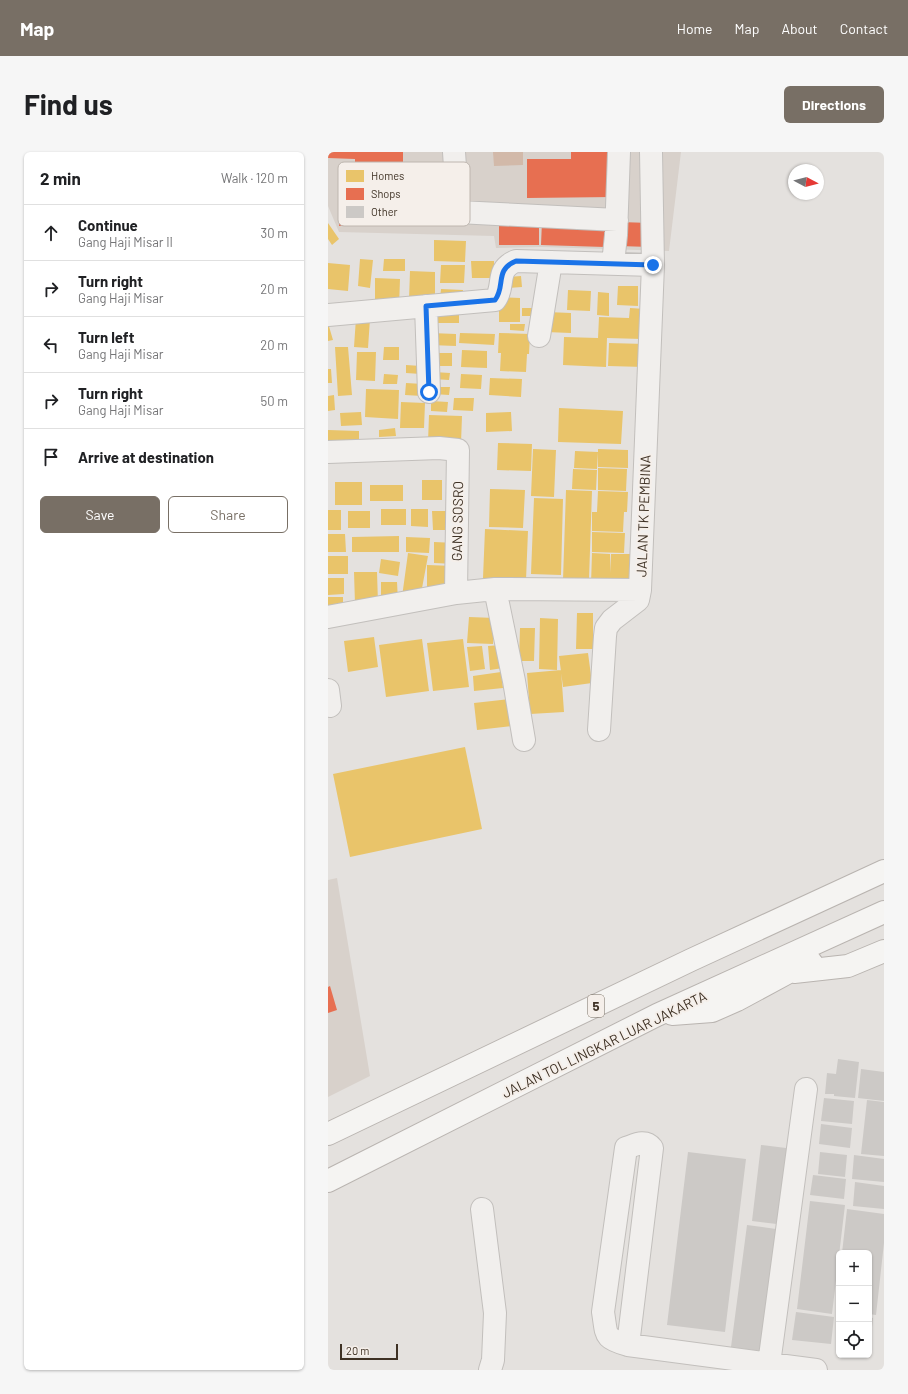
<!DOCTYPE html>
<html lang="en">
<head>
<meta charset="utf-8">
<style>
  body { margin:0; font-family:Barlow,sans-serif; background:#f6f6f6; color:#202124 }
  .controls { position:absolute; right:12px; bottom:12px; display:grid; overflow:hidden; border-radius:6px; box-shadow:0 1px 3px #0004 }
  .controls button { width:36px; height:36px; display:grid; place-items:center; padding:0; border:0; border-bottom:1px solid #e0e0e0; background:#fff; color:#202124; font:20px sans-serif }
  .compass { position:absolute; left:460px; top:12px; width:36px; height:36px; border-radius:50%; background:#fff; box-shadow:0 1px 3px #0004; rotate:97deg }
  .scale { position:absolute; left:12px; bottom:10px; width:58px; box-sizing:border-box; padding-left:4px; border:2px solid #3e3124; border-top:0; font-size:11px; line-height:14px; white-space:nowrap; color:#3e3124; -webkit-text-stroke:3px #f5efea; paint-order:stroke }
  .stop { position:absolute; width:12px; height:12px; margin:-9px; border:3px solid #1a73e8; border-radius:50%; background:#fff }
  .stop.end { background:#1a73e8; border-color:#fff; box-shadow:0 1px 4px #0008 }
  .list { margin:0; padding:0; list-style:none }
  h2 { display:flex; justify-content:space-between; align-items:center; height:52px; margin:0; padding:0 16px; font-size:17px }
  h2 small { font-size:13px; font-weight:400; color:#757577 }
  .list li { display:grid; grid-template-columns:26px 1fr auto; gap:12px; align-items:center; box-sizing:border-box; height:56px; padding:0 16px; border-top:1px solid #e0e0e0 }
  .list b { display:block; font-size:15px; white-space:nowrap }
  .list p { margin:0; font-size:13px; white-space:nowrap; color:#757577 }
  .list em { font-size:13px; font-style:normal; color:#757577 }
  .actions { display:flex; gap:8px; padding:12px 16px }
  .actions a { flex:1; padding:9px 0; border:1px solid #786f65; border-radius:6px; text-align:center; font-size:14px; color:#786f65 }
  .actions .main { background:#786f65; color:#fff }
  .icon { flex:none; width:22px; height:22px; fill:none; stroke:currentColor; stroke-width:2; stroke-linecap:round; stroke-linejoin:round }
  .map { position:relative; flex:none; width:556px; height:1218px; overflow:hidden; border-radius:6px }
  header { display:flex; align-items:center; gap:24px; box-sizing:border-box; height:56px; padding:0 20px; background:#786f65; color:#fff }
  header strong { font-size:19px }
  nav { display:flex; gap:22px; margin-inline-start:auto; font-size:14px }
  .intro { display:flex; align-items:center; justify-content:space-between; box-sizing:border-box; height:96px; padding:0 24px }
  h1 { margin:0; font-size:28px }
  .button { padding:10px 18px; border-radius:6px; background:#786f65; color:#fff; font-size:14px; font-weight:700 }
  main { display:flex; gap:24px; padding:0 24px }
  aside { flex:1; background:#fff; border-radius:6px; box-shadow:0 1px 3px #0004 }
  .map>svg:first-child { display:block }
  .built { fill:#d8d1cb }
  .water { fill:#d2b9a9 }
  .homes { fill:#e9c46a }
  .shops { fill:#e76f51 }
  .building { fill:#ccc9c6 }
  .lines { fill:none; stroke-linecap:round; stroke-linejoin:round }
  .minor-casing { stroke:#c2bfbc; stroke-width:24 }
  .highway-casing { stroke:#b9b4b0; stroke-width:24 }
  .minor { stroke:#f1efed; stroke-width:22 }
  .highway { stroke:#f5f4f2; stroke-width:22 }
  .route { stroke:#1a73e8; stroke-width:5 }
  .labels { text-anchor:middle; dominant-baseline:central; stroke-width:4; stroke-linejoin:round; paint-order:stroke }
  .shield { fill:#f5efea; stroke:#756a5f; stroke-width:1 }
  .shield-label { font-size:13px; font-weight:bold; fill:#3e3124 }
  .street-label { font-size:14px; fill:#3e3124; stroke:#f5efea }
  .key { fill:#f5efea; stroke:#beb6af; stroke-width:1 }
  .key-label { font-size:11px; fill:#3e3124 }
</style>
</head>
<body>
<header>
<strong>Map</strong>
<nav><a>Home</a><a>Map</a><a>About</a><a>Contact</a></nav>
</header>
<div class="intro"><h1>Find us</h1><a class="button">Directions</a></div>
<main>
<aside>
<h2>2 min<small>Walk · 120 m</small></h2>
<ul class="list">
<li><svg class="icon" aria-label="ahead" viewBox="0 0 24 24"><path d="M12 20V5M6 11l6-6 6 6"/></svg><div><b>Continue</b><p>Gang Haji Misar II</p></div><em>30 m</em></li>
<li><svg class="icon" aria-label="right" viewBox="0 0 24 24"><path d="M7 20v-9h11M14 6l5 5-5 5"/></svg><div><b>Turn right</b><p>Gang Haji Misar</p></div><em>20 m</em></li>
<li><svg class="icon" aria-label="left" viewBox="0 0 24 24"><path d="M17 20v-9H6M10 6l-5 5 5 5"/></svg><div><b>Turn left</b><p>Gang Haji Misar</p></div><em>20 m</em></li>
<li><svg class="icon" aria-label="right" viewBox="0 0 24 24"><path d="M7 20v-9h11M14 6l5 5-5 5"/></svg><div><b>Turn right</b><p>Gang Haji Misar</p></div><em>50 m</em></li>
<li><svg class="icon" aria-label="arrive" viewBox="0 0 24 24"><path d="M6 21V4h12l-3 4 3 4H6"/></svg><div><b>Arrive at destination</b></div></li>
</ul>
<div class="actions"><a class="main">Save</a><a>Share</a></div>
</aside>
<div class="map">
<svg width="556" height="1218" viewBox="0 0 556 1218">
  <rect width="100%" height="100%" fill="#e4e1de"/>
  <path class="built" d="M0 0H353L341 99 214 95 168 96 166 84 11 80 0 54Z
    M9 726 42 924 0 945V728Z"/>
  <path class="water" d="M165 0H195V13L166 14Z"/>
  <path class="homes" d="M0 71 11 87 4 93 0 87Z
    M106 88 138 89 137 110 106 109Z
    M32 107 45 108 42 136 30 134Z
    M56 107H77V119H55Z
    M143 109H166V126H144Z
    M0 111 22 113 20 139 0 137Z
    M113 113H137L136 131H112Z
    M82 119 107 120V149L81 148Z
    M193 124 194 135 180 136 179 125Z
    M47 126 72 127 71 155 47 154Z
    M290 134H310V154L289 153Z
    M113 137 135 138V148L112 147Z
    M240 138 263 139 262 159 239 158Z
    M270 140 281 141V164L269 163Z
    M171 145 192 146V170H171Z
    M194 156H206V164H194Z
    M302 156 317 157 314 187 279 186 278 215 235 213 236 185 270 186 271 165 301 166Z
    M109 160 131 161V171H109Z
    M219 160 243 161V181L218 180Z
    M28 166 42 167 40 196 26 195Z
    M0 171 5 188 0 189Z
    M182 172H197L196 179 182 178Z
    M103 181 128 182V194L102 193Z
    M132 181 167 182 166 193 131 191Z
    M171 181 202 182 201 202H199L198 220 172 219 173 201H170Z
    M281 191 317 192 316 215 280 214Z
    M7 195H20L24 243 10 244Z
    M56 195H71V208H55Z
    M134 198 159 199V216L133 215Z
    M29 200H48L47 229 28 228Z
    M111 201H124V214H110Z
    M78 213 93 214V222L78 221Z
    M0 217H3L4 231H0Z
    M106 220 122 221 121 228 105 227Z
    M56 222 70 223 69 232H55Z
    M133 222 154 223 153 237 132 236Z
    M162 226 194 227 193 245 161 243Z
    M78 231 95 232 94 244 77 243Z
    M106 235H122L121 243 105 242Z
    M38 237 71 238 70 267 37 265Z
    M6 243 7 258 0 259V244Z
    M126 246H146L145 259 125 258Z
    M103 249 120 250 119 260 103 259Z
    M73 250 97 251 96 276H72Z
    M231 256 295 259 293 292 230 290Z
    M33 260 34 273 13 274 12 261Z
    M183 260 184 279 158 280V261Z
    M101 263 134 264 133 291 100 290Z
    M67 276 68 284 51 285V278Z
    M0 278 31 279V298L0 297Z
    M170 291 204 292 203 319 169 318Z
    M205 297 228 298 226 345 203 344Z
    M270 297 300 298V316L270 315Z
    M247 299 270 300 269 317 246 316Z
    M270 316 299 317 298 339 270 338Z
    M245 317 269 318 268 338 244 337Z
    M94 328H114V348H94Z
    M7 330H34V353H7Z
    M42 333H75V349H42Z
    M162 337 197 338 195 376 161 375Z
    M238 338 264 339 261 428H235Z
    M270 339 300 340 299 360H296L295 380 264 379V360H269Z
    M206 346 235 347 233 423 203 422Z
    M53 357H78V373H53Z
    M83 357H100V375L83 374Z
    M0 358H13V378H0Z
    M20 359H42V376H20Z
    M104 359H128V378H105Z
    M157 377 200 379 198 428 155 426Z
    M264 380 297 381 296 401 264 400Z
    M0 382H17L18 400H0Z
    M71 384V400H24V385Z
    M78 385 102 386 101 401 78 400Z
    M106 390 128 391 127 412 106 411Z
    M80 401 100 404 92 447 74 445Z
    M264 401 282 402V421L299 422 282 421 283 402H305L310 435 263 432Z
    M0 404H20V422H0Z
    M53 407 72 410 70 424 51 421Z
    M99 413 126 414 125 439 99 438Z
    M26 420H49L50 451 27 452Z
    M0 426H16V442L0 443Z
    M53 430H69L70 449H53Z
    M0 445H15V462H0Z
    M249 461H265V497H248Z
    M141 465 167 466 165 492 139 491Z
    M212 466 230 467 229 518 211 517Z
    M192 476H207L206 509H191Z
    M46 485 50 515 20 520 16 489Z
    M94 487 101 539 58 545 51 493Z
    M135 487 141 535 105 539 99 491Z
    M173 493 175 516 162 518 160 494Z
    M154 494 157 517 142 519 139 495Z
    M260 501 264 531 235 535 231 504Z
    M233 518 236 560 202 562 199 521Z
    M173 520 175 536 146 539 145 524Z
    M182 547 185 574 149 578 146 551Z
    M137 595 154 677 22 705 5 622Z"/>
  <path class="shops" d="M0 0H75V19L120 23 118 61 11 74 12 21 27 22V7L0 6Z
    M243 0H285V45L199 46V7H243Z
    M171 67H211V93H171Z
    M214 69 277 71V95L213 93Z
    M292 70 322 71V95L291 94Z
    M2 834 9 858 0 861V835Z"/>
  <path class="building" d="M510 907 531 910 527 946 506 944V942H497L499 921 508 922Z
    M533 917 556 920V949L530 946Z
    M496 946 526 949 524 972 493 969Z
    M539 948 556 950V1004L533 1002Z
    M493 972 524 976 522 996 491 992Z
    M433 993 466 997 457 1073 424 1069Z
    M360 1000 418 1007 397 1180 339 1173Z
    M492 1000 519 1003 517 1025 490 1022Z
    M526 1003 556 1007V1030L524 1027Z
    M485 1023 518 1027 516 1047 482 1043Z
    M527 1030 556 1034V1057L525 1054Z
    M482 1049 517 1053 504 1162 469 1157Z
    M519 1057 556 1062V1091L548 1163 541 1162V1101H514Z
    M419 1073 455 1078 439 1200 403 1195Z
    M510 1136H511V1159L508 1158Z
    M468 1160 506 1165 503 1192 464 1188Z
    M541 1165 545 1166 542 1194H541Z
    M510 1176H511V1197H508Z"/>
  <g class="lines">
    <defs>
      <path id="minor" d="M126 0 130 60 289 68
        M285 112 288 83 291 0
        M98 154 101 240
        M0 163 167 148C178 134 166 118 188 109L325 113
        M211 184 223 110
        M0 300 111 296 130 298 128 441
        M167 437 186 529 196 588
        M0 465 128 441 167 437 312 438 325 113 323 0
        M0 538 2 554
        M271 578 277 484 278 476 284 468 310 448 312 438
        M154 1057 167 1161 165 1208 162 1218
        M300 1193 324 996C317 987 307 993 298 996L275 1160C279 1184 275 1186 300 1193L488 1218
        M441 1212 478 937"/>
      <path id="highway" d="M466 820 520 814 556 799
        M344 862 384 859 409 848 459 821 483 810
        M0 982 363 808 556 719
        M0 1029 329 863 556 760"/>
    </defs>
    <use href="#minor" class="minor-casing"/>
    <use href="#highway" class="highway-casing"/>
    <use href="#minor" class="minor"/>
    <use href="#highway" class="highway"/>
  </g>
  <g class="lines">
    <path class="route" d="M101 240 98 154 167 148C178 134 166 118 188 109L325 113"/>
  </g>
  <g class="labels">
    <rect class="shield" x="260" y="843" width="16" height="22" rx="3"/>
    <g class="shield-label">
      <text x="268" y="854">5</text>
    </g>
    <g class="street-label">
      <text transform="translate(315 364) rotate(-88)">JALAN TK PEMBINA</text>
      <text transform="translate(129 369) rotate(-89)">GANG SOSRO</text>
      <text transform="translate(276 892) rotate(-26)">JALAN TOL LINGKAR LUAR JAKARTA</text>
    </g>
  </g>
  <rect x="10" y="10" width="132" height="64" rx="6" class="key"/>
  <rect x="18" y="18" width="18" height="12" fill="#e9c46a"/>
  <rect x="18" y="36" width="18" height="12" fill="#e76f51"/>
  <rect x="18" y="54" width="18" height="12" fill="#ccc9c6"/>
  <g class="key-label">
    <text x="43" y="28">Homes</text>
    <text x="43" y="46">Shops</text>
    <text x="43" y="64">Other</text>
  </g>
</svg>
<div class="controls">
<button>+</button>
<button>−</button>
<button><svg class="icon" aria-label="locate" viewBox="0 0 24 24"><circle cx="12" cy="12" r="6"/><path d="M12 2v4M12 18v4M2 12h4M18 12h4"/></svg></button>
</div>
<svg class="compass" viewBox="-18 -18 36 36"><path d="M0-13l5 13h-10z" fill="#e53935"/><path d="M0 13l5-13h-10z" fill="#757577"/></svg>
<div class="scale">20 m</div>
<div class="stop" style="left:101px;top:240px"></div>
<div class="stop end" style="left:325px;top:113px"></div>
</div>
</main>
</body>
</html>
